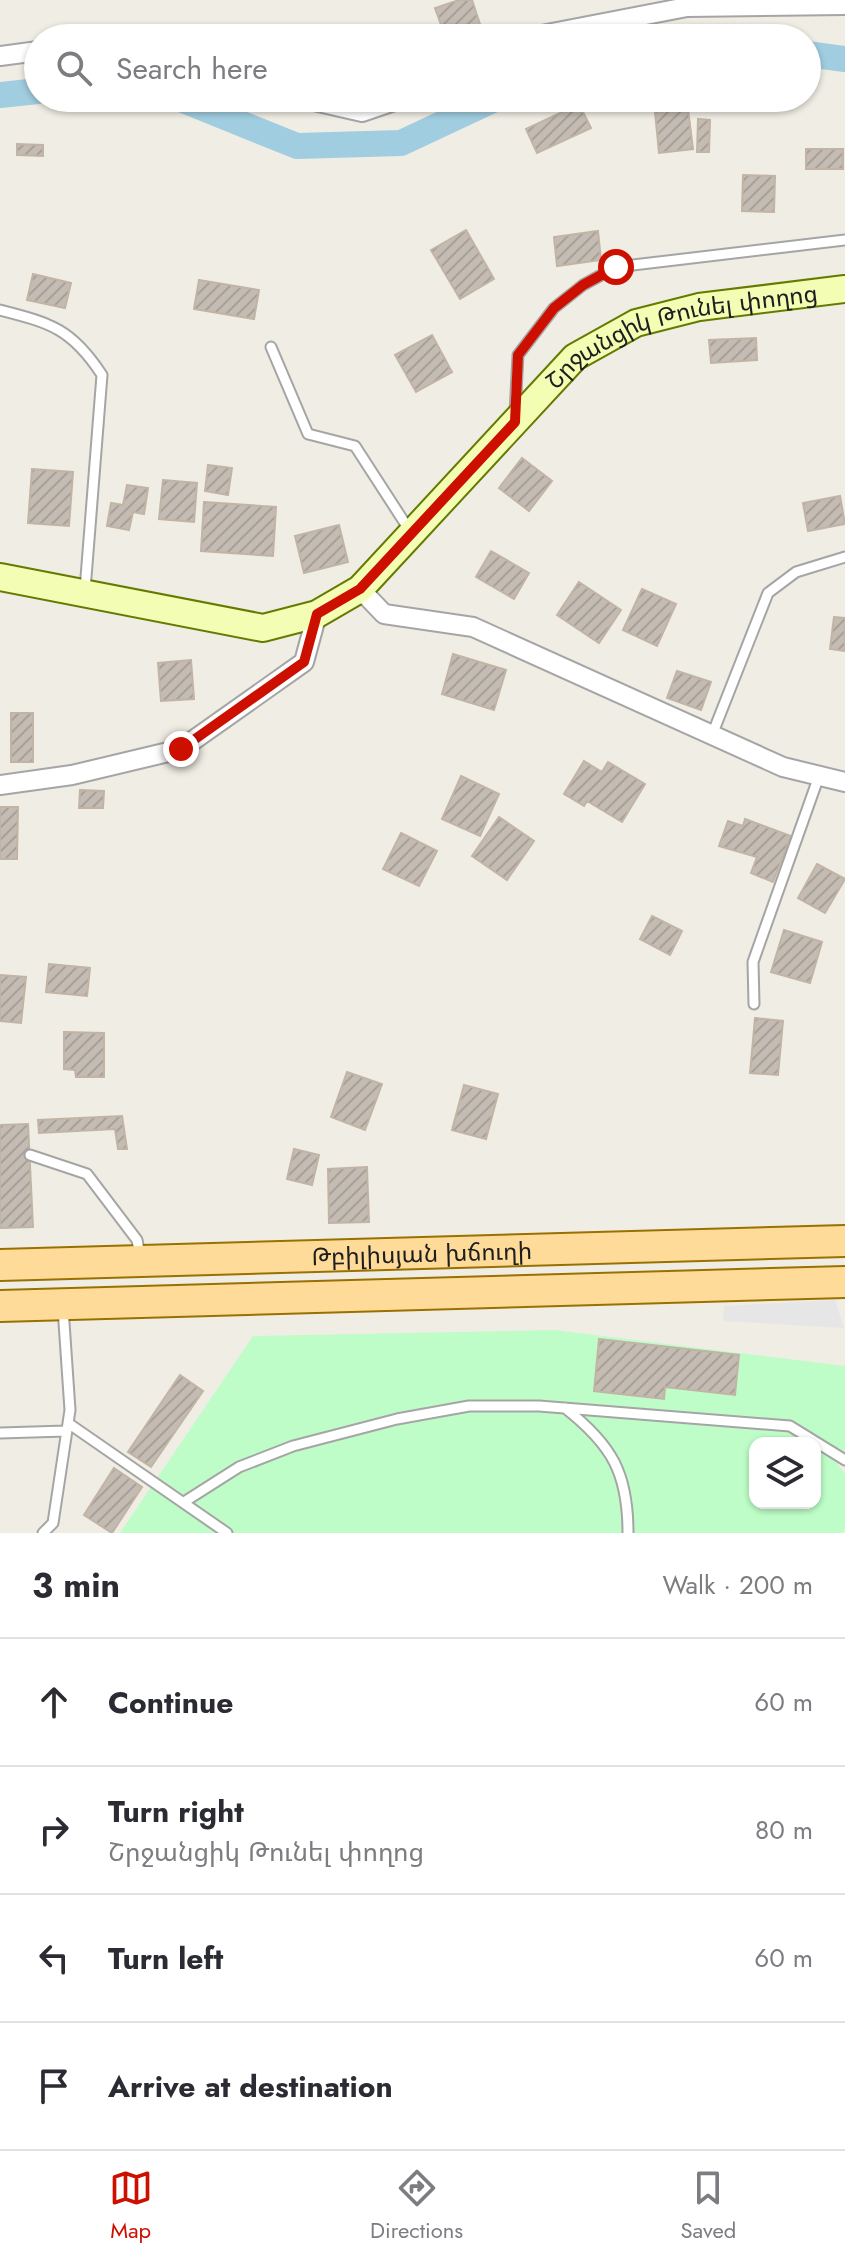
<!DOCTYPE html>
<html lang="en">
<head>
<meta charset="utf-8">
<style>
  body { margin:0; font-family:Jost,"Noto Sans Armenian",sans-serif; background:#f7f7f7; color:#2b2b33 }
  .controls { position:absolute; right:24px; bottom:24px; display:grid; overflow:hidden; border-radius:16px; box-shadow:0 2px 6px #0004 }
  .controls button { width:72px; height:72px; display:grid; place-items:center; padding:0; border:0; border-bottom:2px solid #e1e1e2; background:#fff; color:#2b2b33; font:40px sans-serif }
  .stop { position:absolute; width:24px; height:24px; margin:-18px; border:6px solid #cd0f00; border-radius:50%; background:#fff }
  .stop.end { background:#cd0f00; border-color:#fff; box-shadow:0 2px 8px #0008 }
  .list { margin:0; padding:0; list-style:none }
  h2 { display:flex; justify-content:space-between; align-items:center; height:104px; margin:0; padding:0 32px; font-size:34px }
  h2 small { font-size:26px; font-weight:400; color:#7c7c81 }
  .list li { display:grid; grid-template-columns:52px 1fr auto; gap:24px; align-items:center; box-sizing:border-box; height:128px; padding:0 32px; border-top:2px solid #e1e1e2 }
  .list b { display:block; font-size:30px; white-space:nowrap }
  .list p { margin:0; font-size:26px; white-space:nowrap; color:#7c7c81 }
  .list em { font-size:26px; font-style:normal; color:#7c7c81 }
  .icon { flex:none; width:44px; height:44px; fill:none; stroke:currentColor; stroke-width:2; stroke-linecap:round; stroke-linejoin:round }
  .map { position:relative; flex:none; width:845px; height:1533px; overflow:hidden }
  .search { position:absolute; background:#fff; box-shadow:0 2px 6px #0004; left:24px; right:24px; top:24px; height:88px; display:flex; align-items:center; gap:20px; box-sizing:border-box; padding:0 28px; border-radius:44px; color:#7c7c81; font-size:30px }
  .sheet { height:616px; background:#fff }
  nav { display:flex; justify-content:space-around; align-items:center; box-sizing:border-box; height:112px; border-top:2px solid #e1e1e2; background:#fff; font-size:22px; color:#7c7c81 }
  nav a { display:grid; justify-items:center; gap:4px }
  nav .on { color:#cd0f00 }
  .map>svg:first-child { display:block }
  .park { fill:#befdc8; fill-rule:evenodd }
  .parking { fill:#e6e6e6 }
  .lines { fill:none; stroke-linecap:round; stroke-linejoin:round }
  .canal { stroke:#a1cde0; stroke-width:26 }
  .building { fill:url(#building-hatch); stroke:#c2b4a5; stroke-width:2 }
  .lane-casing { stroke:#a5a5a5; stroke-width:13 }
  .street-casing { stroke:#a5a5a5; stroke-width:22 }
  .secondary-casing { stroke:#647b00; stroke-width:30 }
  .primary-casing { stroke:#997100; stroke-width:34 }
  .lane { stroke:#fff; stroke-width:9 }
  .street { stroke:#fff; stroke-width:18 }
  .secondary { stroke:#f4fdb4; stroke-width:26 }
  .primary { stroke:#ffdb9a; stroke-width:30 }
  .route { stroke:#cd0f00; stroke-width:10 }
  .labels { text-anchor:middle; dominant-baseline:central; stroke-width:6; stroke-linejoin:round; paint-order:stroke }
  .street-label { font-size:24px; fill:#1e1e1e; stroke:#fff }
</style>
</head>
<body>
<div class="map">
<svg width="845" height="1533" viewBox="0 0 845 1533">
  <defs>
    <pattern id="building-hatch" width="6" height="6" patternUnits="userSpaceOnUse" patternTransform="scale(2)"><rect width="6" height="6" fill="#c4bcb3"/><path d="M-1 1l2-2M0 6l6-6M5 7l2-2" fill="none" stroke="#a8a19a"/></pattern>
  </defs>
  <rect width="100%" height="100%" fill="#f0ede4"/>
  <path class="park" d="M554 1330 845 1366V1448L838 1465 845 1474V1529L842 1533H120L253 1336ZM755 1443H815V1503H755Z"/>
  <path class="parking" d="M835 1300 844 1328 723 1321 724 1306Z"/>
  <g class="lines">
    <path class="canal" d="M807 54 845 59
      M0 95 38 91
      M178 98 297 146 401 143 497 98"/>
  </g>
  <path class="building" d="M459 0H472L481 27 463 33 460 27 444 33 435 8Z
    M579 104 591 128 537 153 526 129Z
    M688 109 693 149 659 153 655 112Z
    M698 119 710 120 709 152H697Z
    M17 144 43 145V156L17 155Z
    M806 149H843V169H806Z
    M743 175 775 176 774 212 742 211Z
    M466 230 494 279 460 299 431 250Z
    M598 231 601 260 557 266 554 237Z
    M33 274 71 283 65 308 27 300Z
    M199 280 259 290 254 319 194 309Z
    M432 335 452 372 416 392 395 355Z
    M756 338 757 360 711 363 709 340Z
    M522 458 552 481 529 511 499 488Z
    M208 465 232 468 228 495 205 491Z
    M32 469 73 472 69 526 28 523Z
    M163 480 197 483 194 522 159 519Z
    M127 485 148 488 144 514 133 512 129 530 107 526 111 503 123 505Z
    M840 496 845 524 808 531 803 503Z
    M204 502 276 507 273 556 201 551Z
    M339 525 348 562 304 573 295 536Z
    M491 551 529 573 514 599 476 577Z
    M579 582 621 610 599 643 557 615Z
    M642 589 676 604 657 646 623 630Z
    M834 617 845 618V651L830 649Z
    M453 654 506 670 494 710 442 694Z
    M191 660 194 699 161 701 158 663Z
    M677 671 711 682 701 710 667 698Z
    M11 713H33V762H11Z
    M584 761 602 772 608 762 645 784 622 822 587 801 584 806 564 794Z
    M461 776 499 794 480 836 442 819Z
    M80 790 104 791 103 808H79Z
    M0 807H18L17 859H0Z
    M499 817 534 841 507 880 472 856Z
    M745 819 791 836 773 882 751 873 757 857 719 846 728 821 743 826Z
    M401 833 437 851 419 886 383 869Z
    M817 864 845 879 825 913 798 898Z
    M652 916 682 931 670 955 640 939Z
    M784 930 822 942 810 983 771 972Z
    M49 964 90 968 87 996 46 992Z
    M0 975 26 977 21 1023 0 1021Z
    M755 1018 783 1021 778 1075 750 1073Z
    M64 1032 104 1033V1077H76L75 1070 64 1069Z
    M347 1072 382 1084 365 1130 331 1117Z
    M464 1085 498 1094 486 1139 452 1130Z
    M122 1116 127 1149H118L115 1129 39 1133 38 1120Z
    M28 1124 33 1227 0 1228V1125Z
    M294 1149 319 1155 312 1185 287 1179Z
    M367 1167 369 1222 329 1223 328 1169Z
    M599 1339 739 1355 735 1395 665 1387 664 1399 594 1391Z
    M180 1375 203 1391 151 1467 128 1452Z
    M114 1468 142 1487 112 1533 84 1515Z"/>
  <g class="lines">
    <defs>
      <path id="lane" d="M0 310C51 323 72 329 102 375L85 590
        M271 347 308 434 355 446 410 531
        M515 412 518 355 554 308 583 285 616 267 845 240
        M712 735 768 593 796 572 845 557
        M754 1004 753 962 819 776
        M30 1155 87 1174 137 1240 140 1255
        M565 1408C612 1445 628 1473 628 1533
        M68 1423 227 1533
        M0 1433 66 1431
        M184 1502 239 1467 293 1446 397 1419 469 1406H539L790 1426 845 1460
        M43 1533 53 1523 70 1410 63 1308"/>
      <path id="street" d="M526 38 687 7 845 5
        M0 56 38 51
        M301 98 362 112 403 98
        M360 589 384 614 473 627 783 767 845 782
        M0 785 72 775 181 749 304 662 317 614"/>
      <g id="secondary">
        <path id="s1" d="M0 577 263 628 317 614 360 589 575 357 636 323 699 307 845 289"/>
      </g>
      <g id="primary">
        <path id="s2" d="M0 1265 845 1241"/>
        <path d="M0 1306 845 1282"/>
      </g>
    </defs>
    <use href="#lane" class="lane-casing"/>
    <use href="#street" class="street-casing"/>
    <use href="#secondary" class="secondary-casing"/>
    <use href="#primary" class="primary-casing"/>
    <use href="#lane" class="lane"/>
    <use href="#street" class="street"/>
    <use href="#secondary" class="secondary"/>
    <use href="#primary" class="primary"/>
  </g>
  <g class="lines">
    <path class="route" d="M181 749 304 662 317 614 360 589 515 422 518 355 554 308 583 285 616 267"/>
  </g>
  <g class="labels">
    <g class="street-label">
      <text stroke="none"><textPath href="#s1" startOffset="798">Շրջանցիկ Թունել փողոց</textPath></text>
      <text stroke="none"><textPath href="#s2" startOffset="422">Թբիլիսյան խճուղի</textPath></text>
    </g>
  </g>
</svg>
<div class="controls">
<button><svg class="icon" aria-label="layers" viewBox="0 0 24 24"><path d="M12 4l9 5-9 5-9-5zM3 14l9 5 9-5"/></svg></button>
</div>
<div class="stop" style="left:616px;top:267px"></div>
<div class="stop end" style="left:181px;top:749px"></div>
<div class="search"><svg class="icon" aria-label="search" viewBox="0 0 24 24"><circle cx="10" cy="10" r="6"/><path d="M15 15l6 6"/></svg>Search here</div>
</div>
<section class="sheet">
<h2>3 min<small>Walk · 200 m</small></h2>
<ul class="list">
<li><svg class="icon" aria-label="ahead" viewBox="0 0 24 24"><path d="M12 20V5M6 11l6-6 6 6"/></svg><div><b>Continue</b></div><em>60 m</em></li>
<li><svg class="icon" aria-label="right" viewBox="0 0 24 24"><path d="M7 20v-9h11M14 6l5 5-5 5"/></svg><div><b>Turn right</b><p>Շրջանցիկ Թունել փողոց</p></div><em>80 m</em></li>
<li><svg class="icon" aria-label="left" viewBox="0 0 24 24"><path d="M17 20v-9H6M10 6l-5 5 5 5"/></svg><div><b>Turn left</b></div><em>60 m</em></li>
<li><svg class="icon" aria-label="arrive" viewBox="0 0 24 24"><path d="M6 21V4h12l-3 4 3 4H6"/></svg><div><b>Arrive at destination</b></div></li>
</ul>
</section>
<nav>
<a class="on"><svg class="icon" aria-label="map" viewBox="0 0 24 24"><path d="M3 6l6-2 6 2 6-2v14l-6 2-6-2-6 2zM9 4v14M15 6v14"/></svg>Map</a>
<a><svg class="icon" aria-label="directions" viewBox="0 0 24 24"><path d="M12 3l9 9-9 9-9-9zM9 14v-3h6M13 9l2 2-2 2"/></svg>Directions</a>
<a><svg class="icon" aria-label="saved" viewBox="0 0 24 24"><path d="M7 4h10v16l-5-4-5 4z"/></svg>Saved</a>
</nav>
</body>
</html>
